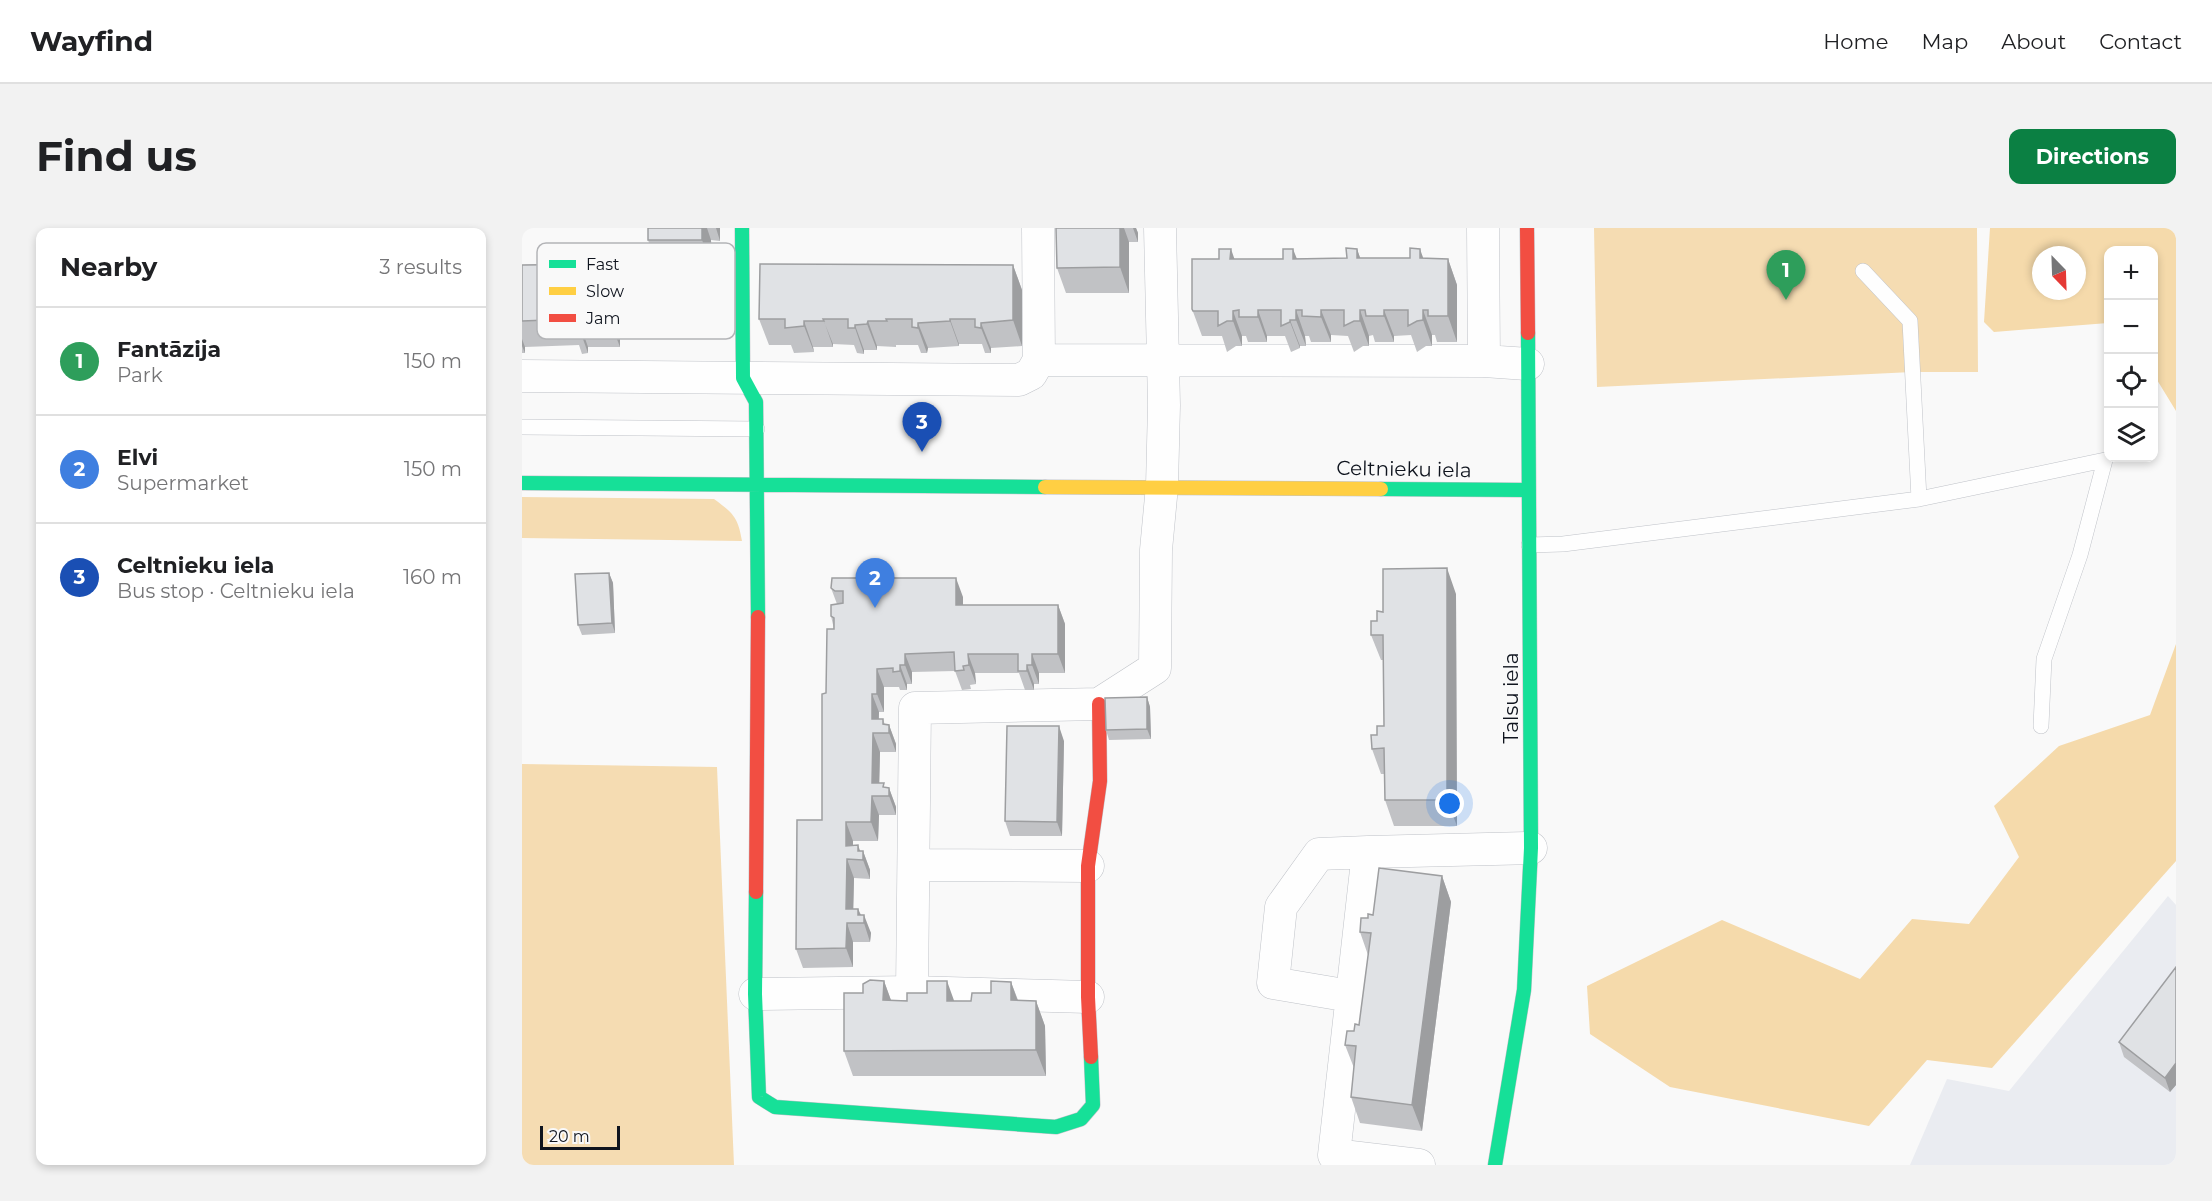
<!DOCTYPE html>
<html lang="en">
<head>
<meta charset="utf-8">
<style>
  body { margin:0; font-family:Montserrat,sans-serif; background:#f2f2f2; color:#202124 }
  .controls { position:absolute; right:18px; top:18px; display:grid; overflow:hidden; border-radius:12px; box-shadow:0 3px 9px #0003 }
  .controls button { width:54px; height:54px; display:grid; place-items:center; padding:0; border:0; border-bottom:2px solid #e0e0e0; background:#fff; color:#202124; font:30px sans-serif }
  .compass { position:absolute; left:1510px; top:18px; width:54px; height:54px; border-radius:50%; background:#fff; box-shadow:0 3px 9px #0003; rotate:157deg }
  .scale { position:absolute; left:18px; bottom:15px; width:80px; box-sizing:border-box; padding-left:6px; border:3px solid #0f141e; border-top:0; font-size:16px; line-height:21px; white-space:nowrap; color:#0f141e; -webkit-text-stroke:4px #f9f9f9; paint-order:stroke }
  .you { position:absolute; left:928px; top:576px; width:21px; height:21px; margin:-15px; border:4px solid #fff; border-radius:50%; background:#1a73e8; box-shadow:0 0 0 9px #1a73e833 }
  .badge { display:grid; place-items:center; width:39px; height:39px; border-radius:50%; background:#0b8043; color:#fff; font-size:20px; font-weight:700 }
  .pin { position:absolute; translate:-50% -50px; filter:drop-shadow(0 2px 3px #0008) }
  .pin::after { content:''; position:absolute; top:32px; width:21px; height:18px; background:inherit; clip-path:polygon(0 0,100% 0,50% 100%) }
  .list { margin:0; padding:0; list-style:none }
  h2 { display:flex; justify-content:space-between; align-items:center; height:78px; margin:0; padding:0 24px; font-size:26px }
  h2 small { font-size:20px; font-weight:400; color:#757577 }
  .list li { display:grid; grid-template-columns:39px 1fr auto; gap:18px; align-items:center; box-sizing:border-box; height:108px; padding:0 24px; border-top:2px solid #e0e0e0 }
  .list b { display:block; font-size:22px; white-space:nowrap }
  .list p { margin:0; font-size:20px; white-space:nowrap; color:#757577 }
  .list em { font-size:20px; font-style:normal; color:#757577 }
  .icon { flex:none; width:33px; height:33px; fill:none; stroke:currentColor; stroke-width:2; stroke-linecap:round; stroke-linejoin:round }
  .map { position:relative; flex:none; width:1654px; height:937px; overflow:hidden; border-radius:12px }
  header { display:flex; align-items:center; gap:36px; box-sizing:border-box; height:84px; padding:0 30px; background:#fff; border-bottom:2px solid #e0e0e0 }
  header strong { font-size:28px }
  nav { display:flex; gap:33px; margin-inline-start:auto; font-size:21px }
  .intro { display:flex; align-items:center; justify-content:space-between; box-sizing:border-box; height:144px; padding:0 36px }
  h1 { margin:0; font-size:42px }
  .button { padding:15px 27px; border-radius:12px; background:#0b8043; color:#fff; font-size:21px; font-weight:700 }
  main { display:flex; gap:36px; padding:0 36px }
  aside { flex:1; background:#fff; border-radius:12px; box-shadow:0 3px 9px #0003 }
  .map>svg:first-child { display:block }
  .built { fill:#eaecf1 }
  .green { fill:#f5dcb2 }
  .forest { fill:#f5daab; fill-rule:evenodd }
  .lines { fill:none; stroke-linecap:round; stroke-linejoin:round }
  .lane-casing { stroke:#bfc2c8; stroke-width:16 }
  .street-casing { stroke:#bfc2c8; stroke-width:33 }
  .fast-casing { stroke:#bfc2c8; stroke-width:15 }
  .slow-casing { stroke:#bfc2c8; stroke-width:15 }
  .jam-casing { stroke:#bfc2c8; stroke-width:15 }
  .lane { stroke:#fefefe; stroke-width:15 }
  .street { stroke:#fefefe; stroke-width:32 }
  .fast { stroke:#16e098; stroke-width:14 }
  .slow { stroke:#ffcf43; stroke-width:14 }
  .jam { stroke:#f24e42; stroke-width:14 }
  .wall { fill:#c1c2c5 }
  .shaded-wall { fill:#9d9ea0 }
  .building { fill:#e0e2e5; stroke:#9d9ea0; stroke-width:1.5 }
  .labels { text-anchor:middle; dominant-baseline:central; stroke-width:6; stroke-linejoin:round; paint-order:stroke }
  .street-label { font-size:20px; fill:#0f141e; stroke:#f9f9f9 }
  .key { fill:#f9f9f9; stroke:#b3b4b7; stroke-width:1.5 }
  .key-label { font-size:16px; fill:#0f141e }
</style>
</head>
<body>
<header>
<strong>Wayfind</strong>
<nav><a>Home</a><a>Map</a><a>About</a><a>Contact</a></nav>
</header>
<div class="intro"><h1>Find us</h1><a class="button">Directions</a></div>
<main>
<aside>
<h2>Nearby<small>3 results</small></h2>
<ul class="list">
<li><span class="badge" style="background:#2e9e5b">1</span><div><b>Fantāzija</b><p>Park</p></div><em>150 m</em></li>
<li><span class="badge" style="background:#3f7fe0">2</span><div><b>Elvi</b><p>Supermarket</p></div><em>150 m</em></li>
<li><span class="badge" style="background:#1a4fb4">3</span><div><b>Celtnieku iela</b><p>Bus stop · Celtnieku iela</p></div><em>160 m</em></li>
</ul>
</aside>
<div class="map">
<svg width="1654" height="937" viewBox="0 0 1654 937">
  <rect width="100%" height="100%" fill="#f9f9f9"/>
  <path class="built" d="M1646 668 1654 677V937H1388L1425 851 1487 863Z"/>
  <path class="green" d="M1072 0H1455L1456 144H1390L1075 159Z
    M0 269 192 271C211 285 216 289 220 313L0 310Z
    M0 536 195 539 212 937H0Z"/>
  <path class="forest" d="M1468 0H1654V183L1632 147V22H1586V95L1472 104 1462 94ZM1519 27H1555V63H1519Z
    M1654 416V633L1470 840 1405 832 1347 898 1148 859 1068 806 1065 758 1200 692 1338 751 1390 691 1447 696 1497 629 1472 578 1537 518 1628 487Z"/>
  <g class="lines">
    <defs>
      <path id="lane" d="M1341 43 1388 93 1397 271
        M0 199 235 201
        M1007 317 1041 316 1397 271 1583 232 1558 327 1522 431 1519 498"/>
      <path id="street" d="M516 0 517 132
        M961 0 962 133
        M0 148 497 152 509 146 517 132 962 133 1006 136
        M392 637 566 638
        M390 764 566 769
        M233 766 390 764 393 480 577 476 633 440 634 322 640 258 642 177 638 0
        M828 768 751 755 759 679 797 626 846 624
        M897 937 812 927 846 624 1009 620"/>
      <path id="fast" d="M220 0 221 150 234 174 236 389
        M0 255 523 259
        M859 261 1007 262
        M234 664 233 766 237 869 253 879 534 899 559 891 571 877 569 829
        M973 937 1002 762 1009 620 1006 105"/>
      <path id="slow" d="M523 259 859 261"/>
      <path id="jam" d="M1005 0 1006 105
        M234 664 236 389
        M569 829 566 769V638L578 553 577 476"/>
    </defs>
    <use href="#lane" class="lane-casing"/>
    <use href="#street" class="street-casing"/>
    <use href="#fast" class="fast-casing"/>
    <use href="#slow" class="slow-casing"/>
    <use href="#jam" class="jam-casing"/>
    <use href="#lane" class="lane"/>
    <use href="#street" class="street"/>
    <use href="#fast" class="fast"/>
    <use href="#slow" class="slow"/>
    <use href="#jam" class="jam"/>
  </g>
  <path class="wall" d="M126 0H198V13L189 12 190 37 135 38 126 12Z
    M534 0H614L616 5V14H607V65H544L535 40Z
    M835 21 838 30 926 31 935 57V114H915L913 107H910V118H904L895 124 889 107 872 108V114H853L851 107 847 108V118H841L832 124 826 108 809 107V114H789L787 108H783L784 118H778V120L769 124 763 108H745V114H726L724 108H720V118H714L705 124 700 108H680L670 81 712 31 825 30Z
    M88 36 98 62V119H66V125L60 126 57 117 3 119V125H0V37Z
    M491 37 500 62V118L469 120V125H463L460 116H437V118L406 120 405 125H399L396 117H374V119L355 118V122H342V126L335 125 332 117 311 116V119H291L292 124 272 125 269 117H247L237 91Z
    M87 345 91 355 93 405 60 407 56 397Z
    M309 360 441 369V377H536L543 396V445H517V456H512V462H503L497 445H453L454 456 448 457 449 461 440 462 433 443 390 444V456H385V462H378L377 459H362V484H357V491H361L363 497H367L374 516V524H358L357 555 363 560H367L374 579V587H357L356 613H331V617L338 623H341L348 642V651L332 650 331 681H336L349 705 348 714H331V739L281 740 274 721 300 592 304 465 312 401 309 388 315 376Z
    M934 366 935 598H872L863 572 862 546H859L850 521 855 507 862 498V432H859L849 407 855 393 861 384Z
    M625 469 628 479 629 511 587 512 584 502Z
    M542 513 540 608H488L483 593Z
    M920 648 929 674 900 903 838 895 829 869 832 840 823 817 832 803 837 797 846 727 838 704 846 690Z
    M1654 739V857L1648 864 1602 829 1597 814Z
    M362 753 369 772 449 773 469 765 489 754 496 772 514 773 523 798 524 848H331L322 823 341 765Z"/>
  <path class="shaded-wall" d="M180 0H185L189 12 190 37 180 12Z
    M194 0H198V13Z
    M598 0H602L607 14V65L598 39Z
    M611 0H614L616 5V14Z
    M709 21 718 47 708 31Z
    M771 21 781 46 771 31Z
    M835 21 844 46 835 30Z
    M898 21 907 46 898 30Z
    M926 31 935 57V114L926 88Z
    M88 36 98 62V119L88 93Z
    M491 37 500 62V118L491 92Z
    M736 82 745 108V114L736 89Z
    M774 82 783 108 784 118 774 92Z
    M799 82 809 107V114L799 89Z
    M838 82 847 108V118L838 93Z
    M862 82 872 108V114L862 88Z
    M901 82 910 107V118L901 92Z
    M711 83 720 108V118L711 93Z
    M301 91 311 116V119L302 93Z
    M428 91 437 116V118L428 93Z
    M768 92 778 118V120L768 94Z
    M57 93 66 119V125L57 100Z
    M282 93 291 119 292 124 282 98Z
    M346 93 355 118V122L345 96Z
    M396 95 406 120 405 125 396 100Z
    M459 95 469 120V125L459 100Z
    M333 97 342 122V126L333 100Z
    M0 111 3 119V125L0 118Z
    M925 340 934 366 935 598 925 572Z
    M87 345 91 355 93 405 90 395Z
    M434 350 441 369V395L434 377Z
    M536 377 543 396V445L536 426Z
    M383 426 390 444V456L383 437Z
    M446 426 453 445 454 456 447 437Z
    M510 426 517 445V456L510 437Z
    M378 437 385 456V462L378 443Z
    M505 437 512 456V462L505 443Z
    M355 441 362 459V484L355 466Z
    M350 466 357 484 356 505 350 491Z
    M625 469 628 479 629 511 625 501Z
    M367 497 374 516V524L367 505Z
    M537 498 542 513 540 608 535 594Z
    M351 505 358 524 357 568 350 555Z
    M367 560 374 579V587L367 568Z
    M350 568 357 587 356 613 349 594Z
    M324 594 331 613V631L324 618Z
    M336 617 341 631V623L348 642V651L341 632 336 623Z
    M325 631 332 650 331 695 324 681Z
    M920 648 929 674 900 903 890 877Z
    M336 681 342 695V687L349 705 348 714 342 695 336 687Z
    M325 695 331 714V739L324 720Z
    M362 753 371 778 361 772Z
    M425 753 434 778 425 773Z
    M489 754 498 779 489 772Z
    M514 773 523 798 524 848 514 822Z
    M1654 835V857L1648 864 1643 850Z"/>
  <path class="building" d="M126 0H180V12H126Z
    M534 0H598V39L535 40Z
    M824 20 835 21V30H888V20L898 21V30L926 31V88H906V82H901V92L895 93 886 98V82H862V88H844L843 82H838V93H832L822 98V82H799V89L780 88V82H774V92H768V94L759 98V82H736V89H717V82L711 83V93H705L696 98V83H671L670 81V31H697V21H709L708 31H761V21H771V31L825 30Z
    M88 36V93H57V100H51L50 91 0 93V37Z
    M238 36 491 37V92L459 95V100L453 99V91H428V93L396 95V100L390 99V91H364L365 93H346L345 96 333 97V100H326V91H301L302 93H282V98L263 100V91H237Z
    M925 340V572H863L862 520 850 521 849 507H855V498H862L861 407H849V393H855V383L861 384V341Z
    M87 345 90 395 56 397 53 346Z
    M310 350H434V377H536V426H510V437H505V443H496V426H446L447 437 441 438 442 442 433 443 432 424 383 426V437H378V443L371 444V440L355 441V466H350V491H361V496L367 497V505H351L350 555H362L361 559 367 560V568H350L349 594H324V618L336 617V623H341V632L325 631 324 681H336V687H342V695H325L324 720 274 721 275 592H300V466L304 465 305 401H312V390L309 388V377L321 375V363H313L309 360Z
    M625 469V501L584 502 583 470Z
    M485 498H537L535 594 483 593Z
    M857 640 920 648 890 877 829 869 834 818 823 817 825 803H832L833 796 837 797 849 705 838 704 839 690H846V686L851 687Z
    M1654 739V835L1643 850 1597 814Z
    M348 752 362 753 361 772 385 773V765H405V753H425V773H449L450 765H469V753L489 754V772L514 773V822L322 823V765H341V756Z"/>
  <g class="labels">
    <g class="street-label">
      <text transform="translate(882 241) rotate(1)">Celtnieku iela</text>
      <text transform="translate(989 470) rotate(-90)">Talsu iela</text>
    </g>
  </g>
  <rect x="15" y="15" width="198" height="96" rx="9" class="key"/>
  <rect x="27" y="32" width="27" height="8" fill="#16e098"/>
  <rect x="27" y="59" width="27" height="8" fill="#ffcf43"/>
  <rect x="27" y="86" width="27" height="8" fill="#f24e42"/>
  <g class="key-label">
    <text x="64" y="42">Fast</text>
    <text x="64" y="69">Slow</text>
    <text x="64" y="96">Jam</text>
  </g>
</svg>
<div class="controls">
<button>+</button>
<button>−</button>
<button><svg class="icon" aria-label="locate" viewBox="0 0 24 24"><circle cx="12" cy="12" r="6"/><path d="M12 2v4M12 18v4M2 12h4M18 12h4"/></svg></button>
<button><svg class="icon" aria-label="layers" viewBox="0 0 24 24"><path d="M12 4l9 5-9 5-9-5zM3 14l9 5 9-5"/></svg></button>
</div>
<svg class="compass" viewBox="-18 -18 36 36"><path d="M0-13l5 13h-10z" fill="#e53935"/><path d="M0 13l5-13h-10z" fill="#757577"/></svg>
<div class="scale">20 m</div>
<div class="you"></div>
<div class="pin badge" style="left:1264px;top:72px;background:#2e9e5b">1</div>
<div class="pin badge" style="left:353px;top:380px;background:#3f7fe0">2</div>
<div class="pin badge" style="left:400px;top:224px;background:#1a4fb4">3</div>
</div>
</main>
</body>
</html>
